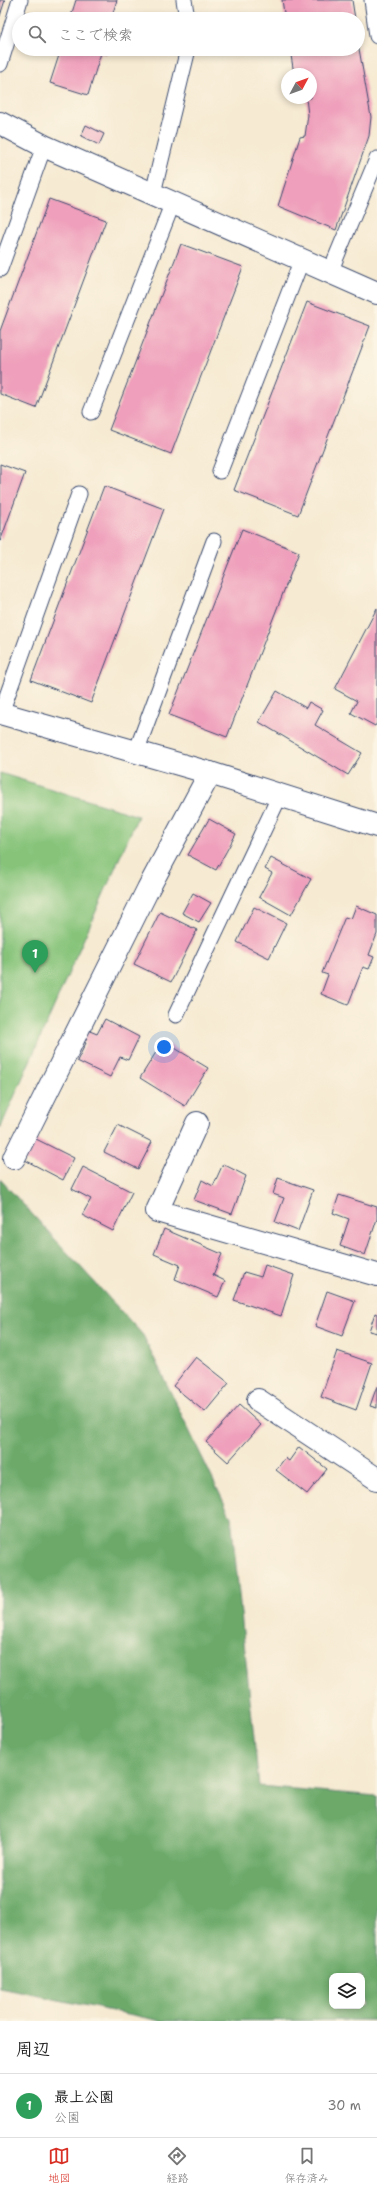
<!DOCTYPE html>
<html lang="ja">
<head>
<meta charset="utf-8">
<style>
  body { margin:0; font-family:"Shantell Sans","Klee One",sans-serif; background:#f2f2f2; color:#222 }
  .controls { position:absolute; right:12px; bottom:12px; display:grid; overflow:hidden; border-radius:8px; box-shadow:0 2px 6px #0003 }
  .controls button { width:36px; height:36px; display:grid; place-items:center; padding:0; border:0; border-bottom:1px solid #e0e0e0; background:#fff; color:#222; font:20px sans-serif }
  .compass { position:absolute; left:281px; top:68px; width:36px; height:36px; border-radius:50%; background:#fff; box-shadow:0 2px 6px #0003; rotate:49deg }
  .you { position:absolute; left:164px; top:1047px; width:14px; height:14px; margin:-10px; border:3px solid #fff; border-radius:50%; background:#1a73e8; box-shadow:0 0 0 6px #1a73e833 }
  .badge { display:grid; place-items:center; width:26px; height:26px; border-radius:50%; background:#d93025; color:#fff; font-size:13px; font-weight:700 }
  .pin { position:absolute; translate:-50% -33px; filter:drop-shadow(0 1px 2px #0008) }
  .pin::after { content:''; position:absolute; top:21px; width:14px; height:12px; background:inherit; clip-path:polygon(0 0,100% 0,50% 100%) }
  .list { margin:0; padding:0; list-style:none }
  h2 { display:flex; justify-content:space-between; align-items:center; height:52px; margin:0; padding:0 16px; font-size:17px }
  h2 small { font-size:13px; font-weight:400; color:#767676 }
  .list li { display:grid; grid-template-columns:26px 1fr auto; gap:12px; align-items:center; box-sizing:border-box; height:64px; padding:0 16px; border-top:1px solid #e0e0e0 }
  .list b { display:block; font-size:15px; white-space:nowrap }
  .list p { margin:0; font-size:13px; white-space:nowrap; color:#767676 }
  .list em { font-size:13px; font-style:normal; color:#767676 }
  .icon { flex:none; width:22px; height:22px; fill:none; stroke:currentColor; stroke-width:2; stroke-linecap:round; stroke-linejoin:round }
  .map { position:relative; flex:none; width:377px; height:2021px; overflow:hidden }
  .search { position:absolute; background:#fff; box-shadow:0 2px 6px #0003; left:12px; right:12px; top:12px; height:44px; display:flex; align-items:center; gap:10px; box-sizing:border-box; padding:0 14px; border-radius:22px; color:#767676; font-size:15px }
  .sheet { height:116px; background:#fff }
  nav { display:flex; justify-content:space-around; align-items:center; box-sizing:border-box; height:56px; border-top:1px solid #e0e0e0; background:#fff; font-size:11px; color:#767676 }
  nav a { display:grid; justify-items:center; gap:2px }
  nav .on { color:#d93025 }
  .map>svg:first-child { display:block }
  .green { fill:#87c47a; stroke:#517a6c }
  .forest { fill:#6daa6a; stroke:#446c64; fill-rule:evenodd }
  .building { fill:#ef9fbb }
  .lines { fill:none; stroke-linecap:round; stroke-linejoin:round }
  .service-casing { stroke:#3c4b6f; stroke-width:17 }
  .minor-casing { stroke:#3c4b6f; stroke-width:24 }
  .tertiary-casing { stroke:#3c4b6f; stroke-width:24 }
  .service { stroke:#fff; stroke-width:15 }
  .minor { stroke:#fff; stroke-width:22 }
  .tertiary { stroke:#fff; stroke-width:22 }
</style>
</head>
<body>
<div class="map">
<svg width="377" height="2021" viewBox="0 0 377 2021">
  <rect width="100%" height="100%" fill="#fcf5e5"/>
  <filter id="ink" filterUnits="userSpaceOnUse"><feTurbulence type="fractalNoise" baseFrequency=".025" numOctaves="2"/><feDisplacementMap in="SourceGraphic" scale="8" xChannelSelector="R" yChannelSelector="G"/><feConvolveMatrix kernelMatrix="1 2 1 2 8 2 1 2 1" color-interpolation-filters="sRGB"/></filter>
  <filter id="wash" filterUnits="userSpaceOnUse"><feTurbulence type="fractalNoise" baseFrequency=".012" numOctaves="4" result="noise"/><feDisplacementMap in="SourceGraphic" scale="16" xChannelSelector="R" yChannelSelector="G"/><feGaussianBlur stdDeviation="0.9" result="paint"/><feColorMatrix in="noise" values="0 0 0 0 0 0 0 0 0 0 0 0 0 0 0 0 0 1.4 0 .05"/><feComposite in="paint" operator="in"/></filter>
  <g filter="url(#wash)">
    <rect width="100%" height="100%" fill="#f6ead2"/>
    <path class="green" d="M0 773 138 816 0 1129Z"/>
    <path class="forest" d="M0 1179 143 1335 231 1517 259 1786 377 1796V2020L161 2021 0 1988ZM332 1976H362V2006H332Z"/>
    <g id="blocks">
      <path class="building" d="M0 0H5L0 16Z
        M76 0H117L111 19H70Z
        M282 0H352L355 19H285Z
        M358 43 371 117 369 136 336 230 278 206 300 137 305 136 308 115 306 98H311V74H294L290 49H358Z
        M61 49H108L107 54 101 53 88 95 50 83Z
        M86 125 104 134 99 145 81 136Z
        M49 199 106 220 36 408 0 394V331Z
        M181 244 243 267 171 454 109 430Z
        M307 302 370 326 298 515 234 490Z
        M0 464 25 473 0 542Z
        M104 486 164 509 91 703 31 680Z
        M242 529 299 552 227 737 169 715Z
        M377 608V723L375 726 351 713 357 701 335 689Z
        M277 691 306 708 309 702 323 710 315 725 362 753 348 775 259 722Z
        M209 819 236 834 216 870 188 855Z
        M271 858 311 879 291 915 259 897 272 873 265 869Z
        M193 893 211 903 199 922 182 913Z
        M356 906 377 915V934L369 955 374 957 369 969 363 967 348 1005 321 994 328 975 322 973 345 917 351 919Z
        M254 907 286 923 269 958 237 942Z
        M160 912 197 930 171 982 134 964Z
        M105 1019 139 1037 128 1060 120 1057 110 1077 77 1061 86 1043 79 1040 85 1029 97 1034Z
        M163 1041 208 1068 185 1106 140 1078Z
        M118 1125 152 1142 138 1169 104 1152Z
        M34 1138 74 1158 63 1180 23 1159Z
        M223 1164 246 1176 232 1214 194 1200 202 1180 213 1186Z
        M83 1167 132 1192 113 1231 82 1215 91 1199 72 1189Z
        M278 1178 313 1190 298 1231 275 1222 284 1198 273 1194Z
        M339 1195 377 1207V1219L365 1255 340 1246 349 1219 333 1213Z
        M164 1229 222 1254 213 1275 225 1281 218 1297 175 1279 180 1265 154 1254Z
        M265 1265 294 1275 281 1316 234 1300 244 1272 261 1277Z
        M327 1291 355 1301 342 1336 315 1326Z
        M375 1313 377 1314V1333L369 1331Z
        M337 1351 372 1363 356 1410 321 1397Z
        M196 1357 229 1383 205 1412 173 1386Z
        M377 1386V1408L370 1406Z
        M239 1405 261 1425 228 1462 206 1442Z
        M299 1447 327 1469 307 1494 276 1470 285 1458 289 1461Z"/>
    </g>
  </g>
  <g filter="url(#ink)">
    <use href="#blocks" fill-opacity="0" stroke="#3c4b6f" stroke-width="1"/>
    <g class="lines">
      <defs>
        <path id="service" d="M184 0 187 19
          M372 0 377 36
          M0 64 20 0
          M153 193 188 49
          M0 269 44 146
          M330 272 377 159
          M91 412 173 202
          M220 471 302 259
          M1 713 79 494
          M136 752 214 541
          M176 1015 280 795"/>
        <path id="minor" d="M0 123 44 146 377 293
          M197 1123 157 1211 377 1275
          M14 1158 148 889 210 773
          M258 1400 377 1479"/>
        <path id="tertiary" d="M0 713 210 773 377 826"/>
      </defs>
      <use href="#service" class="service-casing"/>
      <use href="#minor" class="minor-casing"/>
      <use href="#tertiary" class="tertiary-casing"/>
      <use href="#service" class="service"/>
      <use href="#minor" class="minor"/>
      <use href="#tertiary" class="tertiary"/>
    </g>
  </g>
</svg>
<div class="controls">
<button><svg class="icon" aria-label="layers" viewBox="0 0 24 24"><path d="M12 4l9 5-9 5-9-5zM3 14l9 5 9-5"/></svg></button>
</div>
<svg class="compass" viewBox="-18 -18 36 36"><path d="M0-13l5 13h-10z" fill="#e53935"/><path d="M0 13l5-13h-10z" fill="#767676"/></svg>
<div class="you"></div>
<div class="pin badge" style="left:35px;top:973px;background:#2e9e5b">1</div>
<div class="search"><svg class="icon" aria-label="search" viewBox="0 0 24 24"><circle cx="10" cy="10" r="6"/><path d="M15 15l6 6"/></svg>ここで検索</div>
</div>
<section class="sheet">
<h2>周辺<small></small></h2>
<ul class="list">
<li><span class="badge" style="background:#2e9e5b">1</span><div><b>最上公園</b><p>公園</p></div><em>30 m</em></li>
</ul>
</section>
<nav>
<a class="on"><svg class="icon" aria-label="map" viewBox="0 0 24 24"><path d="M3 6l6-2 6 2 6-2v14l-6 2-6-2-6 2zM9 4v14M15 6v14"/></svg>地図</a>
<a><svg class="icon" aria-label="directions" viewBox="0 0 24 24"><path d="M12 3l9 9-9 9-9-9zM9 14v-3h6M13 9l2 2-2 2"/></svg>経路</a>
<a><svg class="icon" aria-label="saved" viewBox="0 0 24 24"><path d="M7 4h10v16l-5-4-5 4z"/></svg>保存済み</a>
</nav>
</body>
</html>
